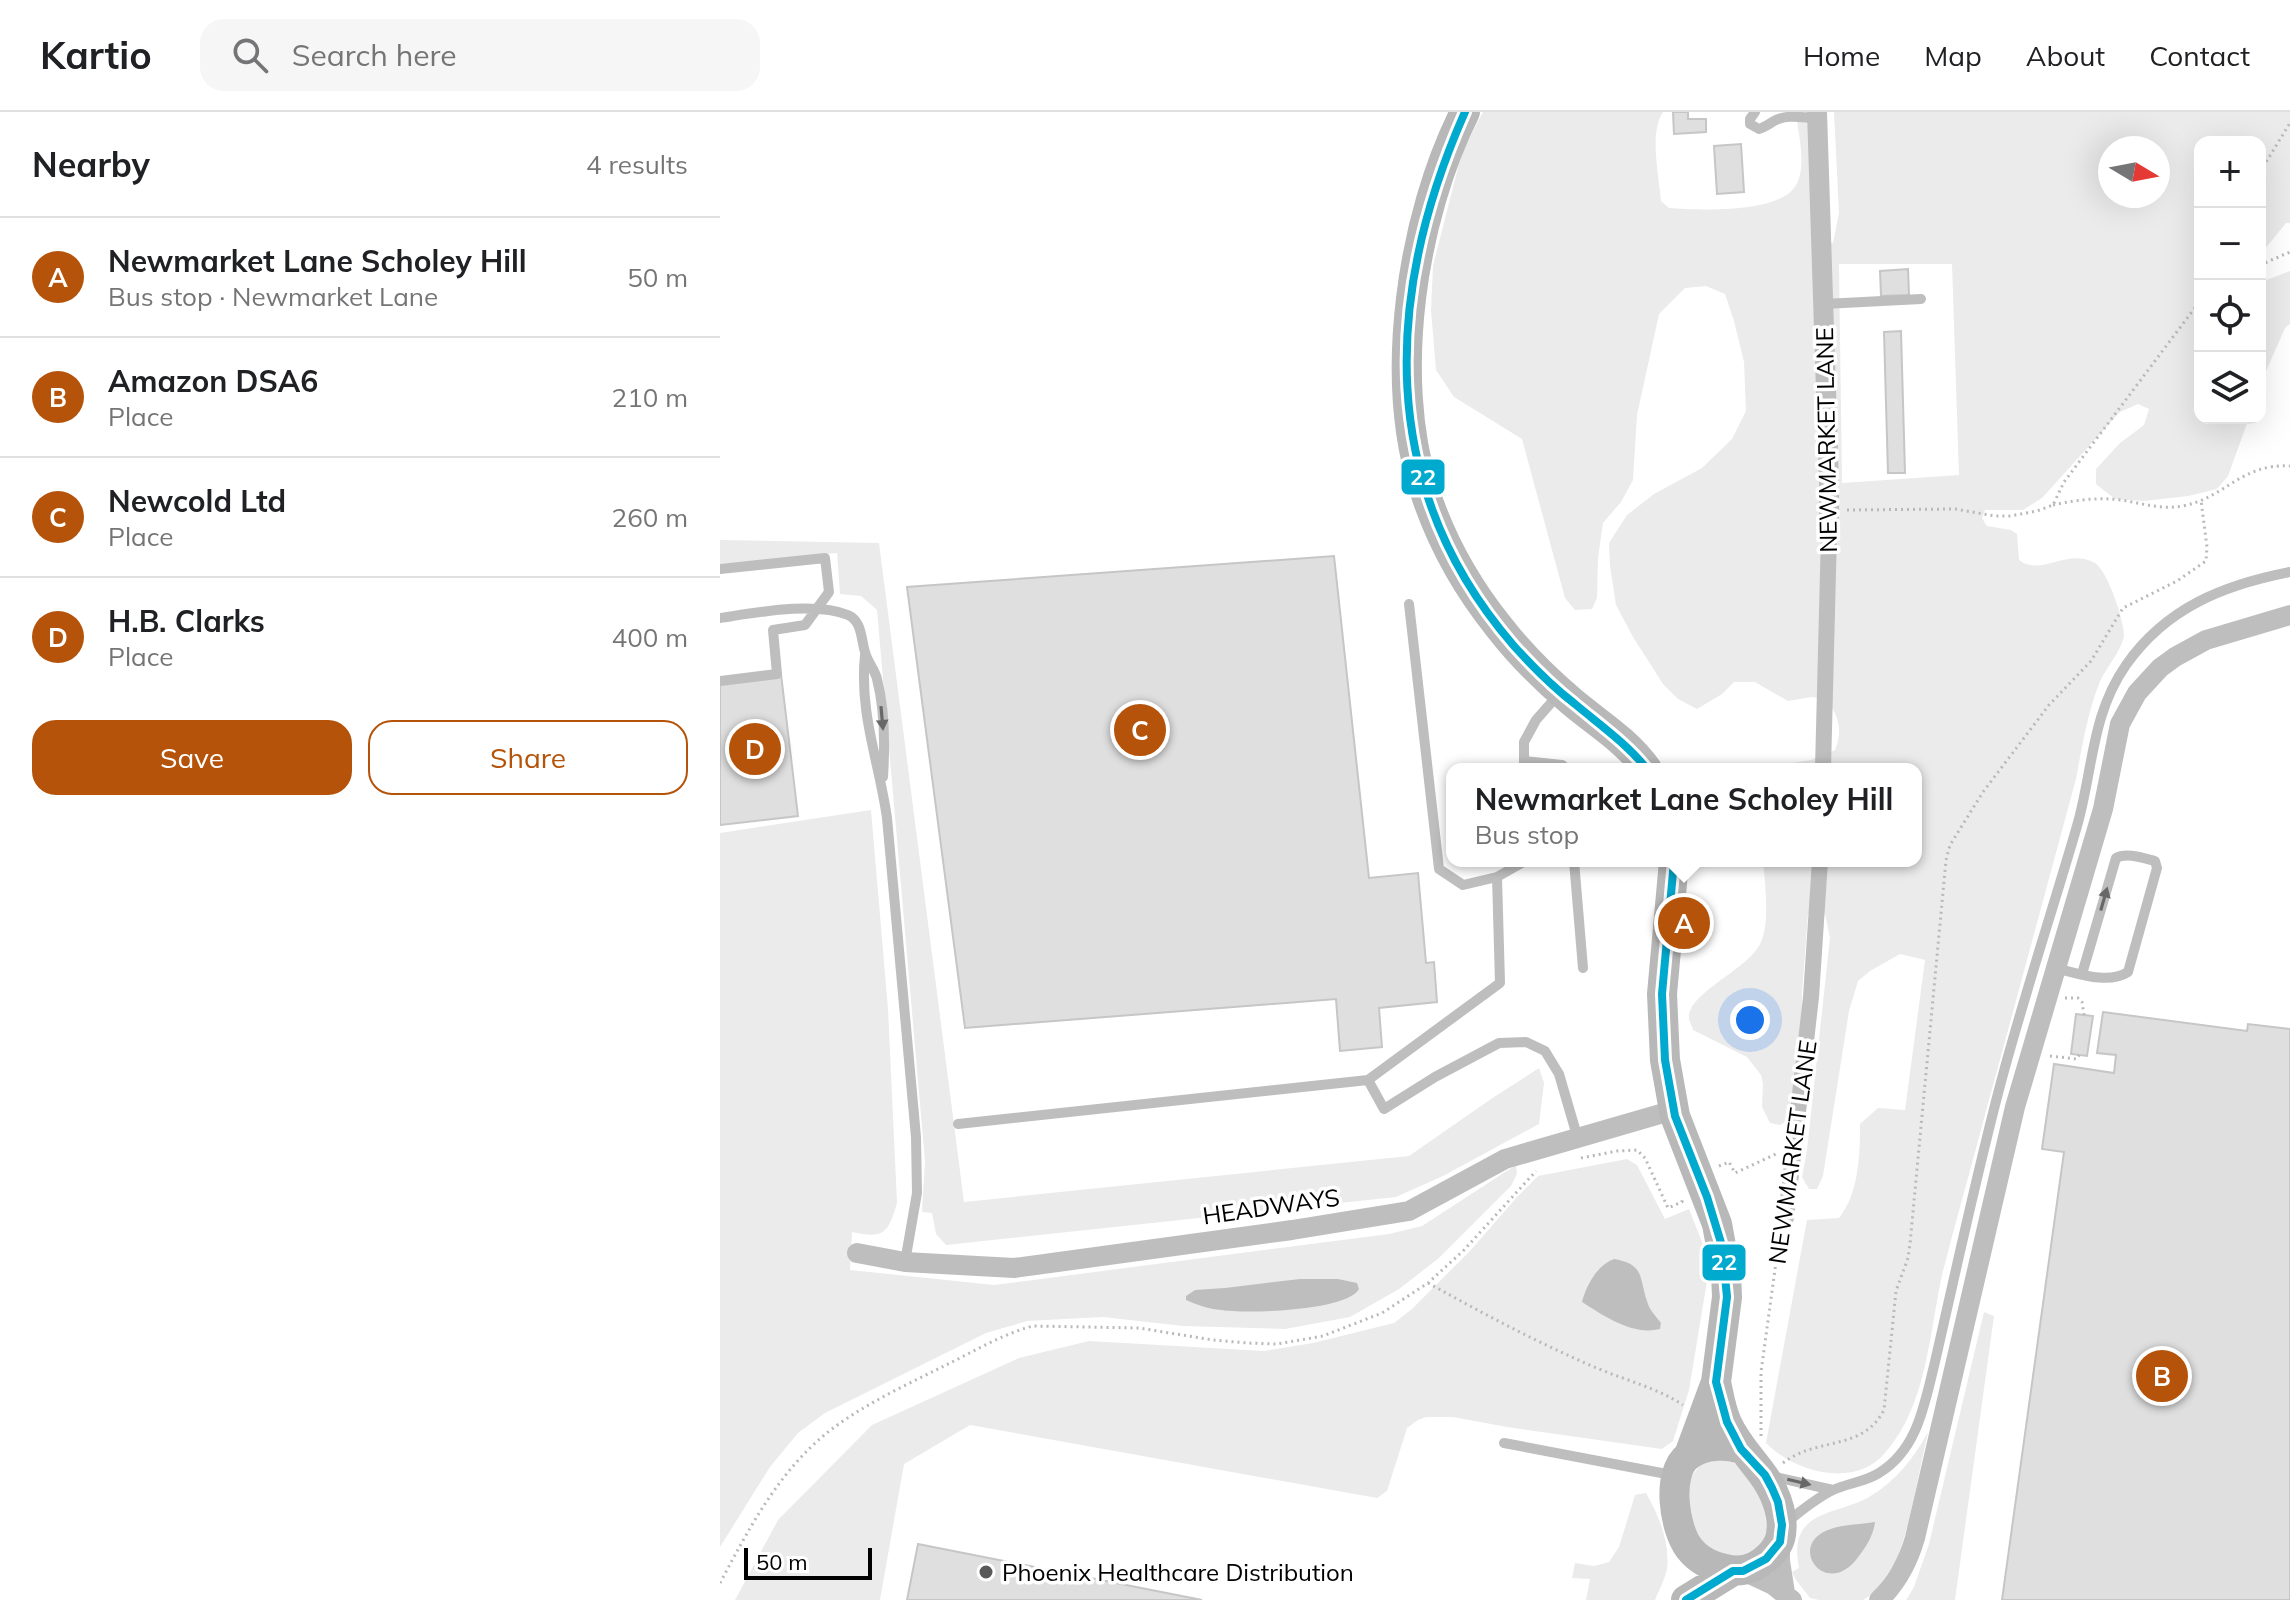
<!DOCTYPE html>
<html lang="en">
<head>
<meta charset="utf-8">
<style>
  body { margin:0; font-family:Mulish,sans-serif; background:#f6f6f6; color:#202124 }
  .controls { position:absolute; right:24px; top:24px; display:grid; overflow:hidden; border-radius:16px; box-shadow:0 8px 32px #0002 }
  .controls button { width:72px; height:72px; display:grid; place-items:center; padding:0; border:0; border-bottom:2px solid #e0e0e0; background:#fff; color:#202124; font:40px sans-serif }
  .compass { position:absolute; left:1378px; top:24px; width:72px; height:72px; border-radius:50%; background:#fff; box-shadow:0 8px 32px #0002; rotate:100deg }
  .scale { position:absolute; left:24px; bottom:20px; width:128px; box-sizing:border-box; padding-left:8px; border:4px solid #000; border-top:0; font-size:22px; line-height:28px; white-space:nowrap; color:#000; -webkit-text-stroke:6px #fff; paint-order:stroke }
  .you { position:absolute; left:1030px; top:908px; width:28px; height:28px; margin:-20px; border:6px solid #fff; border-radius:50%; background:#1a73e8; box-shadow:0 0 0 12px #1a73e833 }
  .badge { display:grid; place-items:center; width:52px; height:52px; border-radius:50%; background:#b45309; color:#fff; font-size:26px; font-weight:700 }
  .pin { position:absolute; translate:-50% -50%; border:4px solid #fff; box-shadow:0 2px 8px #0006 }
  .popup { position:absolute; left:726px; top:651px; width:476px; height:104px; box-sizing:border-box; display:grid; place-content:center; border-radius:16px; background:#fff; filter:drop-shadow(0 2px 6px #0005); font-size:26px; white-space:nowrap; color:#757577 }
  .popup b { font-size:30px; color:#202124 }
  .popup::after { content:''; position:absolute; left:50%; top:100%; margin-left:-16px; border:16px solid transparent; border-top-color:#fff }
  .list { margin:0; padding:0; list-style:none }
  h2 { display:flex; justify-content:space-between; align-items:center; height:104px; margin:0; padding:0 32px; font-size:34px }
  h2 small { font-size:26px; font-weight:400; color:#757577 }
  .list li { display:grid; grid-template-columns:52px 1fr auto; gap:24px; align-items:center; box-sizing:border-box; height:120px; padding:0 32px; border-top:2px solid #e0e0e0 }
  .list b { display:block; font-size:30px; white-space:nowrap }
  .list p { margin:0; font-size:26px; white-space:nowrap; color:#757577 }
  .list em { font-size:26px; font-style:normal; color:#757577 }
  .actions { display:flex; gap:16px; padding:24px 32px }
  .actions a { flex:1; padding:18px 0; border:2px solid #b45309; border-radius:24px; text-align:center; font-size:28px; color:#b45309 }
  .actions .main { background:#b45309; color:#fff }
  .icon { flex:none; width:44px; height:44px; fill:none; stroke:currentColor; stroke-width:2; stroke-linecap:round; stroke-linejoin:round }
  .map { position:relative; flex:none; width:1570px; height:1488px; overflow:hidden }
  header { display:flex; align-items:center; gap:48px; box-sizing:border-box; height:112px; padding:0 40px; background:#fff; border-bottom:2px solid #e0e0e0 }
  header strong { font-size:38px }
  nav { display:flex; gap:44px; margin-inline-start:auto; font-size:28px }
  .search { width:560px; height:72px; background:#f6f6f6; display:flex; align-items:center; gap:20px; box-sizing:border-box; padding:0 28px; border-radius:24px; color:#757577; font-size:30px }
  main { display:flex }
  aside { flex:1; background:#fff }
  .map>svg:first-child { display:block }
  .green { fill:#ebebeb; fill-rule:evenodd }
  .water { fill:#bebebe }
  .building { fill:#dfdfdf; stroke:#c6c6c6; stroke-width:2 }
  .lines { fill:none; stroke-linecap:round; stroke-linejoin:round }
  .path { stroke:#b9b9b9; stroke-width:3; stroke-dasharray:2 4; stroke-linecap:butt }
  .service { stroke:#bebebe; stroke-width:10 }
  .pedestrian { stroke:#bebebe; stroke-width:16 }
  .minor { stroke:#bebebe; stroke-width:20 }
  .secondary { stroke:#b8b8b8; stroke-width:30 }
  .bus-1-casing { stroke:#fff; stroke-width:14 }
  .bus-1 { stroke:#00a9ce; stroke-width:8 }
  .oneway { fill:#686868 }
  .poi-dot { fill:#595959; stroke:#fff; stroke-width:3 }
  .labels { text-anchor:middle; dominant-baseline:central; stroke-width:7; stroke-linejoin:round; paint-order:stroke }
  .street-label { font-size:24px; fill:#000; stroke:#fff }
  .poi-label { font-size:24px; fill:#000; stroke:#fff; text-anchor:start }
  .line-badge { stroke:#fff; stroke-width:3 }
  .badge-label { font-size:22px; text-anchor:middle; font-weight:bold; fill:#fff }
</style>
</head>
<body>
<header>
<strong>Kartio</strong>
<div class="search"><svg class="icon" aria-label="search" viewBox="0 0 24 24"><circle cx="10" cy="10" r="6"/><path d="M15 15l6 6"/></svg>Search here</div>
<nav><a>Home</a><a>Map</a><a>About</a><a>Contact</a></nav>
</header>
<main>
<aside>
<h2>Nearby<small>4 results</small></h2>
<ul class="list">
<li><span class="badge">A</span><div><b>Newmarket Lane Scholey Hill</b><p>Bus stop · Newmarket Lane</p></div><em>50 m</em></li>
<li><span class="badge">B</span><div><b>Amazon DSA6</b><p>Place</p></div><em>210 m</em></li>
<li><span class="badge">C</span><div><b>Newcold Ltd</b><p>Place</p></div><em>260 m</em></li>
<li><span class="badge">D</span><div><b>H.B. Clarks</b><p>Place</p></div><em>400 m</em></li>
</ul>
<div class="actions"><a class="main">Save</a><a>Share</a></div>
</aside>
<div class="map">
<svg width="1570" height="1488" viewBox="0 0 1570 1488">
  <rect width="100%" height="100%" fill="#fff"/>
  <path class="green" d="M763 0H943C929 20 939 65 941 89L949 96C979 98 1066 103 1078 69 1086 49 1078 21 1076 0H1093L1103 130 1113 131 1119 101 1114 0H1570V111H1566L1540 143V30H1480V306H1529L1508 364 1497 377 1468 384 1424 389 1395 387 1376 372V357L1400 331 1424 313 1429 297 1418 292 1400 300 1322 386 1303 398H1265L1262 406 1267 414 1291 418 1297 422 1299 448C1321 465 1347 435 1375 451 1387 458 1404 508 1404 523 1403 537 1384 558 1379 572 1367 603 1362 635 1356 667 1326 777 1297 886 1267 995 1253 1049 1237 1104 1223 1159 1209 1219 1208 1292 1165 1341 1135 1377 1074 1360 1046 1331L1087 1108 1119 1106C1139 1081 1140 1043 1140 1012L1158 996 1185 998 1205 848 1180 842 1150 859 1138 869 1129 899 1103 1064 1097 1077H1089L1082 1065 1087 1038 1110 826 1105 802 1095 798 1088 802 1082 881 1080 988 1076 1003 1060 1013 1050 1011 1042 995 1043 972 1041 963 1027 945 973 918C973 916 969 909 969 906 968 880 1030 857 1041 830 1050 810 1045 771 1043 749H1196V657H1056L1066 652 1091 648 1115 638C1123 618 1119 604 1106 587L1092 585 1068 589 1035 570H1014L1002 582 977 597 958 587 943 572 913 525 896 493 890 454 889 431 907 403 934 382 982 356 1012 327 1026 299 1024 250 1014 209 1005 182 986 174 965 176 939 202 917 303 913 368 901 390 883 411 878 446 877 486 872 497 855 498 845 486 802 327 734 285 716 258 711 198 713 154 742 40ZM1390 36H1438V84H1390ZM1119 152H1232L1239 363 1122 371Z
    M1570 159V212L1565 216 1540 273V172L1544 169Z
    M0 428 159 431 244 1090 689 1044 771 987 819 956 824 971 819 1012 723 1064 676 1085 226 1133 216 1122 212 1101 202 1100 205 1049 157 498 141 484 120 482 117 441 0 452Z
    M151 698 168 897 177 1091C168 1121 165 1127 132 1120L130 1158 274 1173 669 1122 702 1114 796 1053 797 1062 791 1074 719 1146 679 1177 630 1205 565 1217 463 1214 383 1205 307 1209 266 1221 105 1301 78 1321 50 1355 0 1435V721Z
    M907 1047 917 1053 945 1107 969 1097 984 1135 988 1163 969 1278 953 1329 942 1337 787 1315 733 1305H706L698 1308 687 1316 667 1379 657 1386 250 1313 184 1352 160 1488H15L58 1408 152 1313 299 1246 369 1229 544 1239 593 1231 674 1211 692 1197 750 1139 797 1085 818 1064Z
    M1264 1200 1274 1204 1235 1488H1186L1194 1475 1209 1432Z
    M1208 1320 1188 1413 1177 1448 1155 1480 1143 1488H1099L1090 1486 1076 1468 1072 1460 1079 1456C1067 1397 1116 1404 1149 1385 1175 1370 1194 1346 1208 1320Z
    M1009 1348C1041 1366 1044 1393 1048 1426L1020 1454 995 1447 973 1418 967 1395 970 1367 982 1350Z
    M926 1381C939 1404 950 1430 947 1457 945 1467 939 1478 935 1488H866L870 1467 852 1466 855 1451 874 1454 889 1450 899 1435 915 1383Z"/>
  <path class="water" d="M894 1147C925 1152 919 1166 927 1189 929 1198 936 1204 941 1211L940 1217C913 1224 884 1204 862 1190 866 1174 877 1153 894 1147Z
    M580 1167H618L637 1171 639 1177C627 1199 526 1202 501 1198 489 1197 477 1193 466 1188V1184L475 1178 505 1176Z
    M1155 1410C1153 1424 1147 1433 1139 1444 1109 1486 1073 1442 1099 1423 1113 1412 1138 1413 1155 1410Z"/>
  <path class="building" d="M953 0H968V7H986V20L954 22Z
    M1021 32 1024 80 997 82 994 34Z
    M1188 157 1189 183 1161 184 1160 159Z
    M1181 219 1185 361H1168L1164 220Z
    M614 444 649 766 698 761 706 851 714 850 717 890 659 896 662 935 620 939 616 887 245 916 187 475Z
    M61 562 78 704 0 713V569Z
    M1383 900 1527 919 1528 912 1570 917V1488H1282L1344 1040 1322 1037 1334 952 1394 961 1396 943 1377 941Z
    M1356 902 1373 904 1367 944 1351 942Z
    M198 1432 482 1488H187Z"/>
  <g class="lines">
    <path class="path" d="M1540 60 1570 11
      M1540 153 1570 140
      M1333 393C1356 388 1377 385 1401 388 1421 391 1441 398 1462 394 1504 387 1521 351 1570 354
      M1127 398 1235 397 1275 404H1290L1317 399 1333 393 1344 370 1480 189
      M1345 886H1358L1362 890 1364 903
      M1330 944 1357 947 1359 943
      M861 1046 897 1039 917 1038 925 1046 948 1096 962 1090V1088
      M999 1054 1009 1050 1015 1061 1058 1041
      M708 1171C764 1202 820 1232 879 1257 908 1269 937 1276 963 1293
      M1041 1324V1260L1060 1121
      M1063 1351C1098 1324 1142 1340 1164 1298L1176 1179 1188 1146 1190 1132 1226 748 1230 733 1263 680 1329 593 1371 549 1403 496 1457 469 1486 449 1487 435 1481 388
      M0 1471C31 1413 62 1353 116 1314 149 1290 188 1272 224 1254 253 1240 282 1222 313 1214L419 1216 493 1228 527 1231 557 1232 603 1224 662 1201 708 1171 744 1138 816 1059"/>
    <path class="service" d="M1035 0 1030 7V12L1039 17C1046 15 1050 11 1056 8 1068 2 1085 6 1097 6
      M1104 192 1201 187
      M0 457 105 446 109 480 85 513 53 518 57 562 0 569
      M689 492 719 757 743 773 777 765
      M0 506C34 501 95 489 128 503 142 509 141 527 145 540 147 549 155 558 157 567 165 598 165 634 163 665
      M145 543C139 602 159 649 167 706L196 1025 197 1081 185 1150
      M804 649 842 653 847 657
      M804 657V630L816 608 838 583
      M805 749 777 765 780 871 648 968 664 997 715 965 779 931 806 930 825 939 839 962 858 1027
      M854 749 863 856
      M1335 856C1357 861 1388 873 1408 860L1437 756 1435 749C1423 746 1406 740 1396 746L1362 862
      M238 1012 648 968
      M784 1331 952 1363
      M1051 1364 1113 1378
      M1067 1410C1081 1399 1096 1386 1113 1378 1128 1371 1145 1370 1159 1361 1197 1338 1204 1294 1214 1254 1236 1159 1256 1064 1281 970 1304 884 1332 800 1357 714 1373 659 1371 603 1406 553 1446 496 1503 473 1570 460"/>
    <path class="pedestrian" d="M1103 657 1109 421
      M1066 1106 1091 885 1100 749"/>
    <path class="minor" d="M1097 0 1109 372V421
      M137 1141 185 1150 294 1156 572 1118 689 1099 785 1047 954 998
      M1060 1430V1449L1065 1481
      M1023 1459 1053 1473 1072 1488
      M1159 1488C1177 1471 1188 1450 1195 1426L1295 995 1383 697 1400 612 1417 581 1440 556 1455 545 1486 528 1570 503"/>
    <path class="secondary" d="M745 0C692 105 668 264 704 377 720 427 746 474 779 515 800 542 825 567 851 589 878 612 905 627 927 657
      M954 749 942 882 945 948 955 1004 997 1112 1006 1161 1007 1185 996 1270 969 1343
      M996 1270C999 1284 1001 1298 1007 1311 1024 1348 1054 1362 1061 1405 1063 1421 1061 1432 1049 1444 1039 1454 1025 1460 1011 1458 995 1456 979 1449 969 1436 954 1416 946 1361 968 1344 983 1332 1005 1332 1021 1337
      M966 1488 1013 1459"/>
    <defs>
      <path id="bus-1" d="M745 0C664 183 656 375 794 534 813 555 833 575 855 592 880 613 906 631 927 657
        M954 749 942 882 945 948 955 1004 987 1085 1002 1134 1007 1185 996 1270 1007 1310 1021 1337 1045 1363 1052 1376 1058 1390 1062 1413 1060 1430 1046 1447 1023 1459H1013L966 1488"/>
    </defs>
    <use href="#bus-1" class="bus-1-casing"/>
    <use href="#bus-1" class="bus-1"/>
  </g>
  <defs><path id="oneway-solid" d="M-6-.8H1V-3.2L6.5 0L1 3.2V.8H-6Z" transform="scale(2)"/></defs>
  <g class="oneway">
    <use href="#oneway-solid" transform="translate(162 606) rotate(85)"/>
    <use href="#oneway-solid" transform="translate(1384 787) rotate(-74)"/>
    <use href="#oneway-solid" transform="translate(1079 1370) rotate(13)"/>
  </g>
  <circle class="poi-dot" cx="266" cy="1460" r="8"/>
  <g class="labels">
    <g class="street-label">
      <text transform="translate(1106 328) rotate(-91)">NEWMARKET LANE</text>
      <text transform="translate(1072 1040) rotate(-82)">NEWMARKET LANE</text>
      <text transform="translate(551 1094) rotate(-8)">HEADWAYS</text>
    </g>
    <g class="poi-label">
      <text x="282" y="1460">Phoenix Healthcare Distribution</text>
    </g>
  </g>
  <g class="line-badge">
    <rect x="680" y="346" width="46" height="38" rx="8" fill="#00a9ce"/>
    <rect x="981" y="1131" width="46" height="39" rx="8" fill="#00a9ce"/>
  </g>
  <g class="badge-label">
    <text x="703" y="373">22</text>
    <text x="1004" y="1158">22</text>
  </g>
</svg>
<div class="controls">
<button>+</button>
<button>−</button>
<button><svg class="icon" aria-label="locate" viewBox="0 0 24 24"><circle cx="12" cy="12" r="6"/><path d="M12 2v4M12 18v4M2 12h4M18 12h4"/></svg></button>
<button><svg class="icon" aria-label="layers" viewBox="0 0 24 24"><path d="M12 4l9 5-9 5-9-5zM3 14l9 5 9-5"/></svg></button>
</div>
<svg class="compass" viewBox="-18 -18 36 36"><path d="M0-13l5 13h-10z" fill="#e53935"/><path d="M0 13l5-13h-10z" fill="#757577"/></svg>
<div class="scale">50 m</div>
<div class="you"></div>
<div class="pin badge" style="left:964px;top:811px">A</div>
<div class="popup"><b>Newmarket Lane Scholey Hill</b>Bus stop</div>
<div class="pin badge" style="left:1442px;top:1264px">B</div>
<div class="pin badge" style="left:420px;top:618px">C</div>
<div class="pin badge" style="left:35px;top:637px">D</div>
</div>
</main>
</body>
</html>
